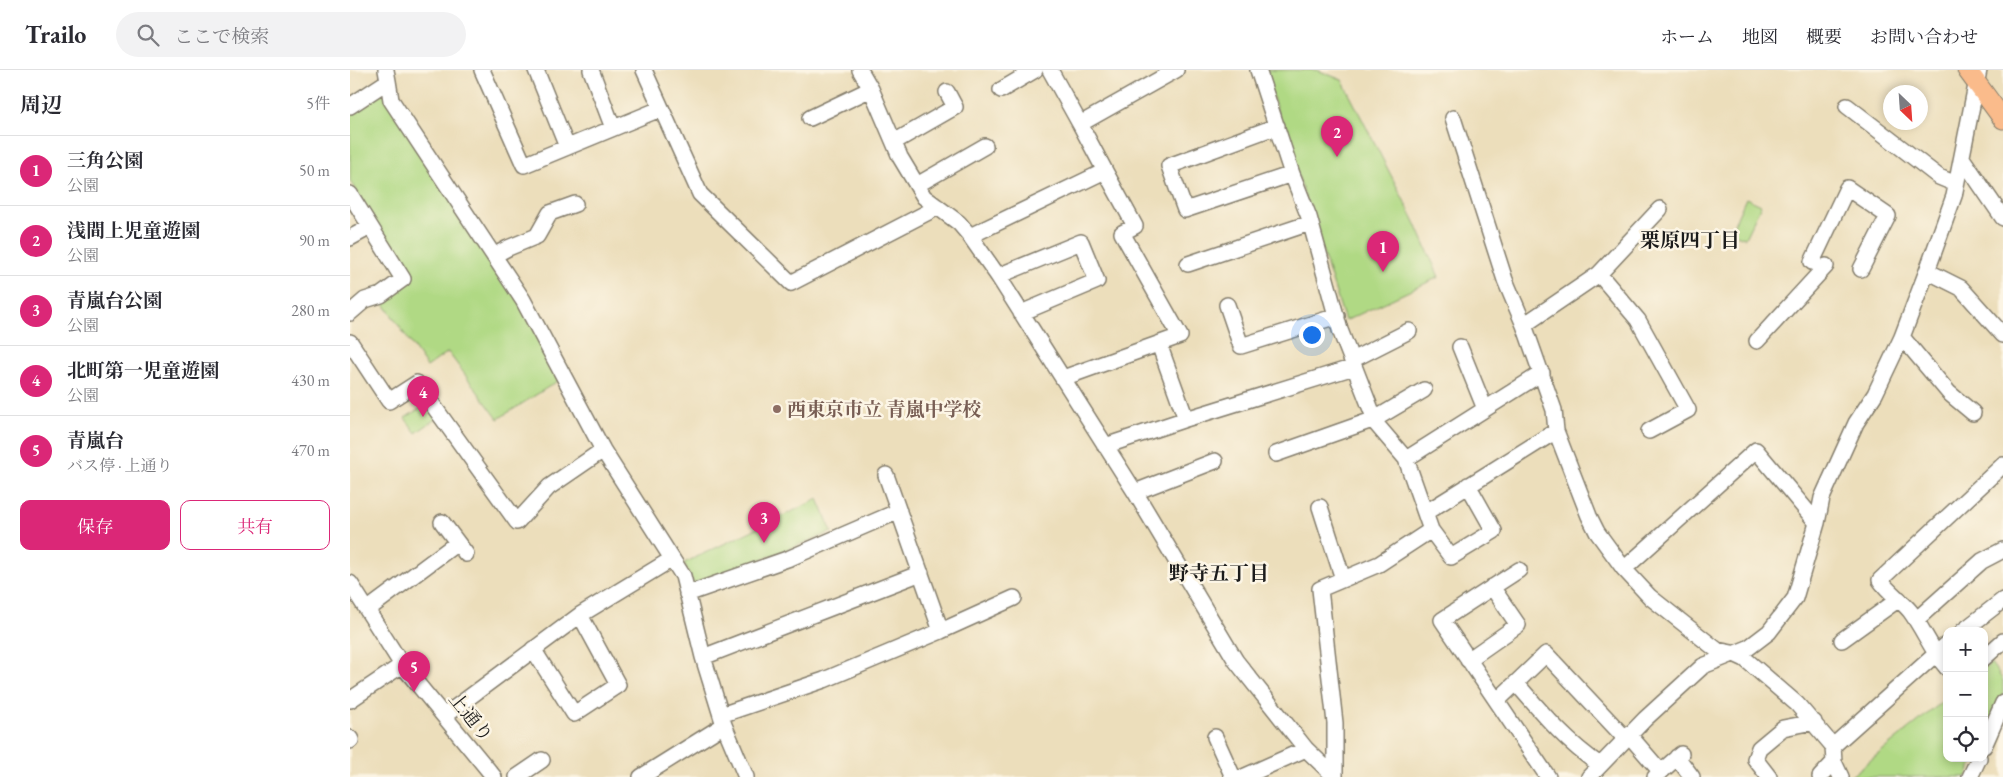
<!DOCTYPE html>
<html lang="ja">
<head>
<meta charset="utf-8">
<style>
  body { margin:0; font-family:"EB Garamond","Noto Serif JP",serif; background:#f2f2f3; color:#2b2b33 }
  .controls { position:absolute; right:15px; bottom:15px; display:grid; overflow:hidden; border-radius:10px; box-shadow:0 2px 8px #0003 }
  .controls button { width:45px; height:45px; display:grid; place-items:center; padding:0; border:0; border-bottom:1px solid #e1e1e2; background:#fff; color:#2b2b33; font:25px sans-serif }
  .compass { position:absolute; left:1533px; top:15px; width:45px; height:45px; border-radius:50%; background:#fff; box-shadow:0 2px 8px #0003; rotate:155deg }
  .you { position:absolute; left:961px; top:264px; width:18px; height:18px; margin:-12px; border:4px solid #fff; border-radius:50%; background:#1a73e8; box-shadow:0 0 0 8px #1a73e833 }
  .badge { display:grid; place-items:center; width:32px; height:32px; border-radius:50%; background:#db2777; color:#fff; font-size:16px; font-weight:700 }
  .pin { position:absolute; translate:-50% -41px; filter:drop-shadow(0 1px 2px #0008) }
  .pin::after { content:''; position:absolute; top:26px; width:18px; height:15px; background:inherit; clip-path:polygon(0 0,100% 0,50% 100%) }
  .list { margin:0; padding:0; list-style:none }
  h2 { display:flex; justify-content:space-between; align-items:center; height:65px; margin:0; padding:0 20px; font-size:21px }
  h2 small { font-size:16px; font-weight:400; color:#7c7c81 }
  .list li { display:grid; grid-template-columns:32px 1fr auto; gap:15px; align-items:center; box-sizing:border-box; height:70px; padding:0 20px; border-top:1px solid #e1e1e2 }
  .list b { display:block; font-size:19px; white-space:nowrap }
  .list p { margin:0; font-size:16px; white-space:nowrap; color:#7c7c81 }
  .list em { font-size:16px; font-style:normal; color:#7c7c81 }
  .actions { display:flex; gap:10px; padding:15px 20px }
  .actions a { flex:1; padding:11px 0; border:1px solid #db2777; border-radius:10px; text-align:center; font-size:18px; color:#db2777 }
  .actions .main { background:#db2777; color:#fff }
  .icon { flex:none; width:28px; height:28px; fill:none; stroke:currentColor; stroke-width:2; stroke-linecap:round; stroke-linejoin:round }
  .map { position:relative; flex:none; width:1653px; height:707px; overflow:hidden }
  header { display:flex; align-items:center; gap:30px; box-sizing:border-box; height:70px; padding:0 25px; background:#fff; border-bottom:1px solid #e1e1e2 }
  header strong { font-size:24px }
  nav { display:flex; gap:28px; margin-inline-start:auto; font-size:18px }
  .search { width:350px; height:45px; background:#f2f2f3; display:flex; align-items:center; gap:12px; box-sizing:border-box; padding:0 18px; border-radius:28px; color:#7c7c81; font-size:19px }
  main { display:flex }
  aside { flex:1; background:#fff }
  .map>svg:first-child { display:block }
  .green { fill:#b0d984; stroke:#667a50 }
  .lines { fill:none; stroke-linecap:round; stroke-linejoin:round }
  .minor-casing { stroke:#847d6c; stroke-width:18 }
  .major-casing { stroke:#847d6c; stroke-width:21 }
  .minor { stroke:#fff; stroke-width:15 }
  .major { stroke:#fabb8b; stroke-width:19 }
  .education-dot { fill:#8d6e63; stroke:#fcf5e5; stroke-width:2 }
  .labels { text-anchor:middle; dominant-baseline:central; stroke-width:5; stroke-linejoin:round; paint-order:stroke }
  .education-label { font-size:19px; font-weight:bold; fill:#785e54; stroke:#fcf5e5; text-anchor:start }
  .street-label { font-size:19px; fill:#1c1c1c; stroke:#fcf5e5 }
  .neighbourhood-label { font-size:20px; font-weight:bold; fill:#1c1c1c; stroke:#fcf5e5 }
</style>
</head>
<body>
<header>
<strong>Trailo</strong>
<div class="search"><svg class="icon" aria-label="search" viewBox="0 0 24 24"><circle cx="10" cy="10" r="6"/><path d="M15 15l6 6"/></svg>ここで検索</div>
<nav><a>ホーム</a><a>地図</a><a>概要</a><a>お問い合わせ</a></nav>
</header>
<main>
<aside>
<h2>周辺<small>5件</small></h2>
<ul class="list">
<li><span class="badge">1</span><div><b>三角公園</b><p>公園</p></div><em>50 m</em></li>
<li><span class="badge">2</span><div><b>浅間上児童遊園</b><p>公園</p></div><em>90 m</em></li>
<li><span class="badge">3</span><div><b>青嵐台公園</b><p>公園</p></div><em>280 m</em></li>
<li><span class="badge">4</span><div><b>北町第一児童遊園</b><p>公園</p></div><em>430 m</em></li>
<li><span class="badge">5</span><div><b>青嵐台</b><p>バス停 · 上通り</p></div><em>470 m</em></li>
</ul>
<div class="actions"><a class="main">保存</a><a>共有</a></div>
</aside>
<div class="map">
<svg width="1653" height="707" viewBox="0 0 1653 707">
  <rect width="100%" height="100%" fill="#fcf5e5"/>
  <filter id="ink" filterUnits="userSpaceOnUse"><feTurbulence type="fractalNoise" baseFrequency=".02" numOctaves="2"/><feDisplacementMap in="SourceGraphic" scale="10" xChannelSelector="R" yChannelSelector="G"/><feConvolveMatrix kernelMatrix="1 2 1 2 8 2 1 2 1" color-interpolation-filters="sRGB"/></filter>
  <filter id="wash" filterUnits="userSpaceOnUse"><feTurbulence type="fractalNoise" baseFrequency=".0096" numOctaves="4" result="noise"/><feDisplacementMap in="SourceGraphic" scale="20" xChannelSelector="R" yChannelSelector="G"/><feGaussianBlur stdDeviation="1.12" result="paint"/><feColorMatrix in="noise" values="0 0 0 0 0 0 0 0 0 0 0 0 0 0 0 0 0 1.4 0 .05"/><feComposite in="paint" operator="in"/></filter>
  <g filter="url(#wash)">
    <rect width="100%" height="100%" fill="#ecdebb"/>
    <path class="green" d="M914 0H967L992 10 1065 152 1089 207 995 251Z
      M29 21 36 24 169 232 211 309 148 349 98 282 77 297 32 231 61 211 0 111V41Z
      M1396 128 1411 135 1395 168 1380 163Z
      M80 332 91 345 66 363 55 348Z
      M468 429 482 462 344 515 334 493Z
      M1641 593 1653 610V623L1634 667V598Z
      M1597 628V688H1625L1617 707H1500Z"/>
  </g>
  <g filter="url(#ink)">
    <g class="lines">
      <defs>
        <path id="minor" d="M132 0 174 95 310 39
          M186 0 217 77
          M241 0 263 58
          M294 0 350 124 441 213 588 137
          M510 0 521 19 550 87 574 127 609 153 620 166 648 206 785 422 886 591 956 679 985 707
          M700 0 730 54
          M908 0 942 104 959 147 990 260 1027 355 1056 389 1081 460 1029 494 970 519 985 653V707
          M38 11 41 30 173 230 253 380 333 506 353 587 374 655 396 707
          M651 20 685 0
          M0 36 38 11 36 0
          M1497 36 1589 107 1606 114
          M460 48 521 19
          M1103 48 1155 210 1174 255 1204 340 1206 361 1239 446 1247 462 1274 499 1300 527 1367 580 1382 583 1395 589 1447 634 1483 676 1484 692 1491 707
          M927 56 819 96 835 140 942 104
          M544 72 605 37 597 22
          M1612 88 1653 148
          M567 115 635 76
          M0 124 53 209 31 225 15 230 0 243
          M620 166 755 101 730 54 826 0
          M0 168 20 157
          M145 185 158 178 187 166 200 143 225 134
          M1462 192 1497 118 1538 146 1511 199
          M838 194 960 153
          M1577 201 1611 218 1653 265
          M1249 204 1288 250 1338 340 1299 361
          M648 206 731 172 747 211 671 243
          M877 235 891 276 987 246
          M1174 255 1249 204 1310 139
          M1552 267 1599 323 1623 343
          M1407 271 1476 196
          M0 272 39 331 67 313 167 452 199 417 253 380
          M809 274 836 349
          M1110 277 1135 339
          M1002 290 1059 261
          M713 308 830 266 772 163 785 156 755 101
          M755 376 836 349 1004 297
          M926 384 1025 349 1074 320
          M1056 389 1192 303
          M785 422 865 391
          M970 437 993 509
          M1075 443 1206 361
          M92 452 116 484
          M1081 460 1101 487 1144 461 1118 415
          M1274 499 1406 380 1467 453
          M1169 500 1092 550 1198 707
          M0 513 52 595 144 707
          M337 524 440 488 549 441
          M17 540 107 473
          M1566 550 1632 491 1653 480
          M591 561 664 528
          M1613 561 1653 530
          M1492 570 1549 529
          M183 579 224 644 268 615 230 545
          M353 587 571 503
          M1634 588 1653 571
          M1118 590 1168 555 1142 517
          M1597 598C1581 580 1574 560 1560 541 1551 530 1538 522 1530 510L1653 395
          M1166 613C1192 643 1217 673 1250 695
          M0 630 52 595
          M1147 631 1196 584 1276 669
          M371 645 474 610 591 561 536 405
          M94 646 230 545 322 489
          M1279 665 1311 702
          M865 667 883 707
          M0 668 1 670 0 671
          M1483 676 1597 574
          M1634 676 1653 633
          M1327 687 1342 707
          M167 707 192 690
          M291 707 374 655
          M893 707 956 679
          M1239 707 1295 649 1353 596 1398 578 1419 562 1445 528 1467 453 1472 428 1506 353 1525 324 1552 267 1577 201 1604 126 1629 0
          M1305 707 1331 684
          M1419 707 1405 689 1409 678 1433 658 1464 652
          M1470 707 1484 692
          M1620 707 1629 688"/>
        <path id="major" d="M1617 0 1653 49"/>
      </defs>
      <use href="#minor" class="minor-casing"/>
      <use href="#major" class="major-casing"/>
      <use href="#minor" class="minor"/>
      <use href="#major" class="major"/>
    </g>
  </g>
  <circle class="education-dot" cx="427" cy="339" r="5"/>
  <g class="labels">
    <g class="education-label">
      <text x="437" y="339">西東京市立 青嵐中学校</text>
    </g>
    <g class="street-label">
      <text transform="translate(121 647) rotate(51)">上通り</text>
    </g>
    <g class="neighbourhood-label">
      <text x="1340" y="170">栗原四丁目</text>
      <text x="869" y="503">野寺五丁目</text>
    </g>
  </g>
</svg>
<div class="controls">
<button>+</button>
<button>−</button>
<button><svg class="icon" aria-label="locate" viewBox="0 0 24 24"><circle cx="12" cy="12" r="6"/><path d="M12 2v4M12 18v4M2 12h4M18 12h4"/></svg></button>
</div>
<svg class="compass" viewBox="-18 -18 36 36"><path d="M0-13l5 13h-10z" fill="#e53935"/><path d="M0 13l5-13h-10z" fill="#7c7c81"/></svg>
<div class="you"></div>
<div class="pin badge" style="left:1033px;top:202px">1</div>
<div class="pin badge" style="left:987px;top:87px">2</div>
<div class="pin badge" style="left:414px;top:473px">3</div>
<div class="pin badge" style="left:73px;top:347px">4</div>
<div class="pin badge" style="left:64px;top:622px">5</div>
</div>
</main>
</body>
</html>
